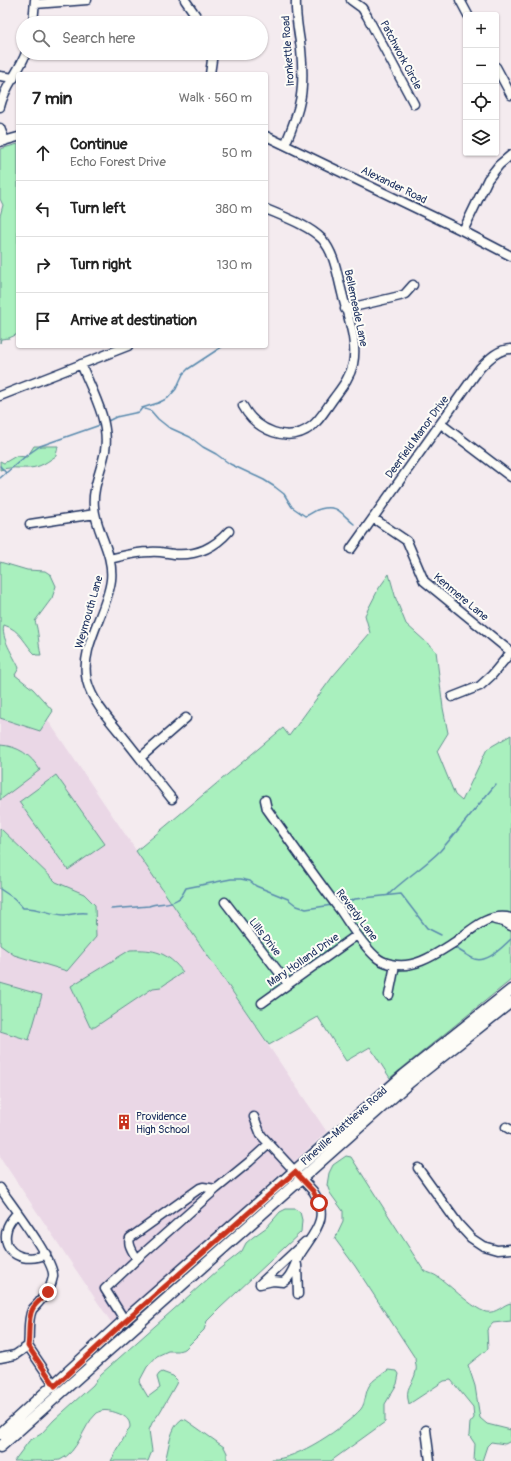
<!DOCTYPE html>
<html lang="en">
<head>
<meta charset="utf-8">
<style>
  body { margin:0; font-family:Pangolin,sans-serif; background:#f2f2f2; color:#222 }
  .controls { position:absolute; right:12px; top:12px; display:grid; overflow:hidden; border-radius:4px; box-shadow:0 1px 3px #0004 }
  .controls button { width:36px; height:36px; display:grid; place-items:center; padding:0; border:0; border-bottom:1px solid #e0e0e0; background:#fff; color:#222; font:20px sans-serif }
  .stop { position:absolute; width:12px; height:12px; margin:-9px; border:3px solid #c8321e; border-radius:50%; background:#fff }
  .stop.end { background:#c8321e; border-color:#fff; box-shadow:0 1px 4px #0008 }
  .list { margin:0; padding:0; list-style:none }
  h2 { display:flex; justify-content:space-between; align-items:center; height:52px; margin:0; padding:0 16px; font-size:17px }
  h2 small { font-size:13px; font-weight:400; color:#767676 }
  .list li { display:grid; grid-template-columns:26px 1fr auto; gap:12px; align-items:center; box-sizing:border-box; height:56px; padding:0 16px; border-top:1px solid #e0e0e0 }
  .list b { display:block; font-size:15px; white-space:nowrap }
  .list p { margin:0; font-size:13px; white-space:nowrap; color:#767676 }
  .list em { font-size:13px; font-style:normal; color:#767676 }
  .icon { flex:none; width:22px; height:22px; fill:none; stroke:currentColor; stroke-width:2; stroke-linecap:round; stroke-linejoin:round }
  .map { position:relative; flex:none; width:511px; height:1461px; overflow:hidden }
  .search { position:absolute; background:#fff; box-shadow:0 1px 3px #0004; left:16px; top:16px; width:252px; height:44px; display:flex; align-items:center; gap:10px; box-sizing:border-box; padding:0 14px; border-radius:22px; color:#767676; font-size:15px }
  .panel { position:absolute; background:#fff; box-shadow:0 1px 3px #0004; left:16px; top:72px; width:252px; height:276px; border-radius:4px }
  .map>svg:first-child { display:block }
  .built { fill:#ead7e6 }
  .green { fill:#a9f0be; stroke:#62908e }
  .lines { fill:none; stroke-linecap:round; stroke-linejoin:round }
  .stream { stroke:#5889ad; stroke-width:1.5 }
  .minor-casing { stroke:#1b2f5e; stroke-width:11 }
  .major-casing { stroke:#1b2f5e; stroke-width:13 }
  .minor { stroke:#fdfcf7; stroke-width:8 }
  .major { stroke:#fdfcf7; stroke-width:10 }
  .route { stroke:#c8321e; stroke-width:5 }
  .labels { text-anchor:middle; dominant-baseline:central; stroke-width:4; stroke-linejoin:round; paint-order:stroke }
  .street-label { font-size:11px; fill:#1b2f5e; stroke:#fdfcf7 }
  .poi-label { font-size:11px; fill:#1b2f5e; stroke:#fdfcf7; text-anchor:start }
</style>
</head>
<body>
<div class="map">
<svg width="511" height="1461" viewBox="0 0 511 1461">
  <rect width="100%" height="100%" fill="#f4ebef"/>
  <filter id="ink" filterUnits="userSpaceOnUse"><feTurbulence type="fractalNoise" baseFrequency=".025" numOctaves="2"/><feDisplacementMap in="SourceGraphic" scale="8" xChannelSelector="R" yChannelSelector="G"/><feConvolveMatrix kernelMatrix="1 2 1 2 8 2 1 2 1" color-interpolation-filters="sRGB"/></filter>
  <g filter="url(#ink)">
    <path class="built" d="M7 660 327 1132 113 1325 0 1157V665Z"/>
    <path class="green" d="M18 144V334L9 338 1 339 0 343V216L3 205 0 199V149Z
      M34 446H58L56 456C51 459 45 464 39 466 26 471 13 465 0 470V461L4 463 16 456 27 457Z
      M0 562 27 570 45 571 51 575 56 586 52 598 35 621C39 632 38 643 41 655H36C25 645 21 630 4 625 0 637 14 656 19 668L15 675 33 689 53 711 40 731 0 718Z
      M389 574 396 599 406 624 436 651 443 708 448 733 437 751 455 795 462 801 487 749 511 735V980L390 1078 370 1047 346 1061 318 1017 269 1045 136 851 283 728 289 736 333 676 370 633 365 615 379 588Z
      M0 745C18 746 31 755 40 770L0 800Z
      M56 775 105 844 68 870 19 802Z
      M0 828 56 882 84 894 95 905 96 937 67 971 14 955 0 945Z
      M130 950C155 949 167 952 183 972L161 987 153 988 95 1027H90L71 986Z
      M0 983 42 995 29 1040 0 1031Z
      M346 1156 351 1157 424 1271C429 1273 434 1274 438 1277 450 1285 473 1309 486 1312 497 1314 503 1304 511 1303V1321L493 1323 487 1330 488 1349 468 1365 475 1386 480 1418 487 1424 511 1430V1441L505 1444 491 1442 487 1446 482 1461H474L475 1444 469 1435 470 1423 474 1418 473 1407 451 1380 444 1381 409 1404C404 1386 413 1386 416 1371 417 1367 415 1362 415 1358L355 1266 335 1239 343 1222V1211L330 1193 327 1185 329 1173 333 1165Z
      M286 1209H295L300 1212 302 1220 301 1232 220 1308 207 1321 204 1330 185 1349 178 1351H168L157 1356 147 1367 139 1382 148 1397 160 1388 157 1377 159 1374 162 1372 173 1376 177 1380 176 1384 160 1412 152 1423 149 1430 152 1451 148 1461H111L130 1427C130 1421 127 1418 122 1415 115 1412 102 1407 96 1414 82 1427 79 1452 60 1460 54 1461 23 1461 14 1461L29 1441 41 1434 54 1420 93 1385 101 1374 218 1270 242 1251 246 1243 253 1237 267 1227 280 1212Z
      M388 1370 397 1371 399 1374 397 1384 385 1404V1422L331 1461H271L272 1459C295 1461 346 1426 361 1409 366 1402 365 1393 369 1386 373 1379 382 1375 388 1370Z
      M182 1419 186 1420 224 1447 227 1453V1461H165C169 1448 170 1427 182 1419Z"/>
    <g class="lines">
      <path class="stream" d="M142 408 151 411 158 419 168 427 190 437 203 447 216 454 230 464 264 480 275 487 284 494 292 507 305 516C310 515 314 510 320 509 339 504 341 514 354 524
        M108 421 116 417 139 412 142 408 158 403 168 398 176 389 183 374 188 369 223 346
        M0 466 6 473
        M0 478 27 455 40 446 100 425
        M0 889 15 899 23 908C37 907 49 914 64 915 71 915 78 912 86 913
        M388 895C404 879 424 867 440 851 459 830 477 806 496 784
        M341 905 355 899 401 894 427 928 441 935
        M111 909 149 906C158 902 170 905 178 899 182 897 184 891 186 888L231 879H241L250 881 256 886 288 899 297 906 306 909 332 905
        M455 948C461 951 466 955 472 958 486 965 501 948 511 939"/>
      <defs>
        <path id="minor" d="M185 0 201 23
          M351 0 362 8 367 16 414 104
          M460 0 468 15
          M35 4 87 0
          M33 23 35 0
          M496 67 511 95
          M210 74 213 53
          M0 76 14 78
          M0 107C4 87 19 72 26 53
          M0 128 5 141
          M266 136 463 231 511 256
          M0 142 18 137
          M285 145C301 108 305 90 301 49 299 33 295 16 296 0
          M463 231 488 179 499 165 511 155
          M345 309 400 296 405 294 413 285
          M81 364C92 391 110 421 105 451 102 469 92 487 94 507 96 532 114 553 111 580 107 613 79 647 87 681 92 702 112 723 125 739 141 759 156 779 172 799
          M0 396 128 346
          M243 406C256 430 288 445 312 426 321 419 327 407 334 398 342 387 350 377 353 364 358 341 347 315 342 293 337 274 335 254 322 239 308 225 284 217 266 209
          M441 424 511 477
          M373 518 407 541 424 581 511 652
          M30 524 95 514
          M351 549 480 368C488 360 498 349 511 349
          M110 559C123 556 136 552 150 552 158 551 166 553 174 554 197 556 214 548 229 531
          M452 697 480 686 492 675 511 652
          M140 758 186 718
          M265 800 267 809C291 843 315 877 340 910 351 926 361 943 375 956 379 960 386 963 391 964 414 970 436 954 455 942 471 930 489 912 511 918
          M225 902 288 984
          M495 920 504 922 511 926
          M389 995 395 965
          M262 1003 357 935
          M254 1117 261 1135 313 1191C332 1219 312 1234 299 1256 294 1265 292 1277 283 1282L273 1281 260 1284
          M506 1127 511 1130
          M418 1168 459 1225 471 1238 483 1246 497 1250 511 1249
          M0 1188C10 1203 56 1262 53 1277 51 1287 47 1294 40 1301 38 1304 34 1307 32 1310 27 1321 30 1334 28 1346L55 1386
          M17 1213C13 1218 8 1223 7 1229 0 1254 26 1264 46 1254
          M137 1259 216 1189
          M297 1265 298 1294
          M261 1283 305 1242
          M125 1321 105 1289 137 1259C134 1253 127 1245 130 1238L200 1188 203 1187 216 1189 249 1162 269 1144
          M0 1358 15 1355 28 1346
          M426 1430 430 1461"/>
        <path id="major" d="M0 1434 119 1325 404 1075 511 990
          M0 1447 410 1082 511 1002"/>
      </defs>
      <use href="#minor" class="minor-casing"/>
      <use href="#major" class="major-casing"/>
      <use href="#minor" class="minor"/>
      <use href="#major" class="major"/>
    </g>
  </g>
  <g class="lines" filter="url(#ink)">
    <path class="route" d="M48 1292C44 1297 36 1303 33 1308 27 1318 30 1335 28 1346L55 1386 120 1326 295 1172 313 1191 319 1203"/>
  </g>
  <defs>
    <symbol id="building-bare" viewBox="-9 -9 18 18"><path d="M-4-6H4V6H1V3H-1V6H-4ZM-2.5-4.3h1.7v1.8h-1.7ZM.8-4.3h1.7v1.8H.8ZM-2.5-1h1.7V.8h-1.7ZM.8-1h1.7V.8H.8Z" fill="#c8321e" stroke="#fdfcf7" stroke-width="2.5" paint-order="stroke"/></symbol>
  </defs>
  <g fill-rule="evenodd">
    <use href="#building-bare" x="113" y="1111" width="22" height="22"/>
  </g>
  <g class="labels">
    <g class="street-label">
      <text transform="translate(288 51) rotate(-94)">Ironkettle Road</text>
      <text transform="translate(401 55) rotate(62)">Patchwork Circle</text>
      <text transform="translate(394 185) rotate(26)">Alexander Road</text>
      <text transform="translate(356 308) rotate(78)">Bellemeade Lane</text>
      <text transform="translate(417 437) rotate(-54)">Deerfield Manor Drive</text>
      <text transform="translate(461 597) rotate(40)">Kenmere Lane</text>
      <text transform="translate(89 612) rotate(-74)">Weymouth Lane</text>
      <text transform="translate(357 915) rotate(53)">Reverdy Lane</text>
      <text transform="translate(265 937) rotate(52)">Lills Drive</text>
      <text transform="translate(303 960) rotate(-35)">Mary Holland Drive</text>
      <text transform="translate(344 1126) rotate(-42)">Pineville-Matthews Road</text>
    </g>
    <g class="poi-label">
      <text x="136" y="1116">Providence<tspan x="136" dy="13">High School</tspan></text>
    </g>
  </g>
</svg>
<div class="controls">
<button>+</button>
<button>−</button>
<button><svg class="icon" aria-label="locate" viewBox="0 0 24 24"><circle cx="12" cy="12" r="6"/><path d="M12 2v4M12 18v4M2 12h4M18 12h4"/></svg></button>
<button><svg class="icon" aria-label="layers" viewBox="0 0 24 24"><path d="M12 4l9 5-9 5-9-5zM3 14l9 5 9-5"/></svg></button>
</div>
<div class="stop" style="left:319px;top:1203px"></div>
<div class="stop end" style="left:48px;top:1292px"></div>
<div class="search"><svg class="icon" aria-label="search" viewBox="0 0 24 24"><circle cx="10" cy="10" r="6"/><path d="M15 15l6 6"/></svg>Search here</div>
<section class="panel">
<h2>7 min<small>Walk · 560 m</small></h2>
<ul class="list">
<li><svg class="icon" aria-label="ahead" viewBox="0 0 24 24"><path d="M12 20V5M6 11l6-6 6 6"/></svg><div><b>Continue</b><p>Echo Forest Drive</p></div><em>50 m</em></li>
<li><svg class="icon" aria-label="left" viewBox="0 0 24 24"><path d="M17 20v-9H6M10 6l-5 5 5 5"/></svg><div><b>Turn left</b></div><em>380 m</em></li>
<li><svg class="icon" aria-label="right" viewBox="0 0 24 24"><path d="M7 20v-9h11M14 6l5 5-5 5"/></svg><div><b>Turn right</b></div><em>130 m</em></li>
<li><svg class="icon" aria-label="arrive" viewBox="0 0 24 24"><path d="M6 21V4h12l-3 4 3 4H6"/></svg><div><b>Arrive at destination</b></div></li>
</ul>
</section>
</div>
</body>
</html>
